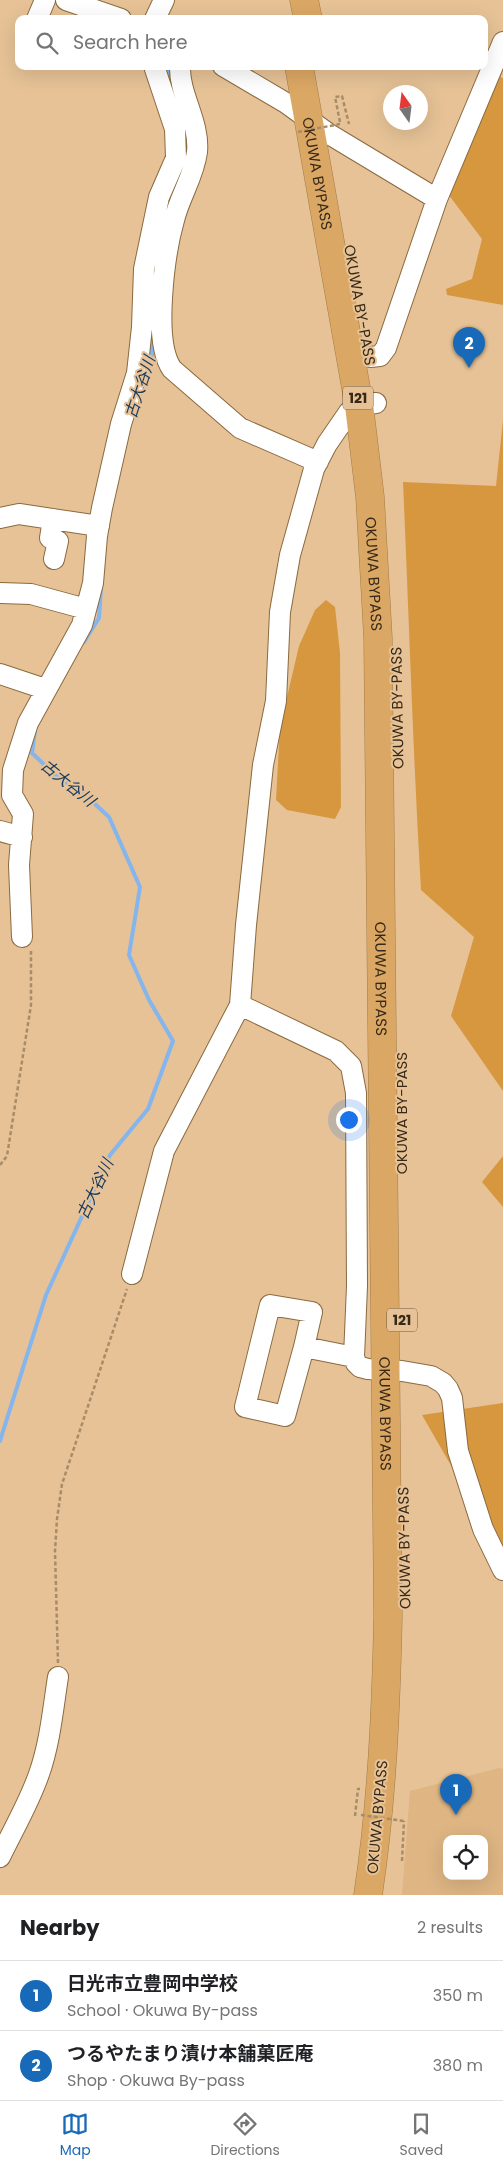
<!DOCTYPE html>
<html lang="en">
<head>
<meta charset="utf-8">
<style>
  body { margin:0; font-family:Poppins,"Noto Sans JP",sans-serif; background:#f6f6f6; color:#202124 }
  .controls { position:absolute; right:15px; bottom:15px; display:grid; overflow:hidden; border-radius:10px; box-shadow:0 5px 20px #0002 }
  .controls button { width:45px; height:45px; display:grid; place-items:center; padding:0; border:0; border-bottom:1px solid #e0e0e0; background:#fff; color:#202124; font:25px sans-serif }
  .compass { position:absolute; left:383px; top:85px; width:45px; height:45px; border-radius:50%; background:#fff; box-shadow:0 5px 20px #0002; rotate:346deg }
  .you { position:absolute; left:348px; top:1119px; width:18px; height:18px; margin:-12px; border:4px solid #fff; border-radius:50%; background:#1a73e8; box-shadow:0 0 0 8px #1a73e833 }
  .badge { display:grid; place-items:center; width:32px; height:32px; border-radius:50%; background:#186ab8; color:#fff; font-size:16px; font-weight:700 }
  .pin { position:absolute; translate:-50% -41px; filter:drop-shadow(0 1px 2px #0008) }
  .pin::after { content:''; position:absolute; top:26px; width:18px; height:15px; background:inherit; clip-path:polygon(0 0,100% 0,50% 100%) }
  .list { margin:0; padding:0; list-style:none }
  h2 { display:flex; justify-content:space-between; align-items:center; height:65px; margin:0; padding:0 20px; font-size:21px }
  h2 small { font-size:16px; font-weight:400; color:#757577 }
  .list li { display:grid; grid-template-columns:32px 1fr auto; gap:15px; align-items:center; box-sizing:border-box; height:70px; padding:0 20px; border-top:1px solid #e0e0e0 }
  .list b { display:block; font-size:19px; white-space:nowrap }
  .list p { margin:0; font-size:16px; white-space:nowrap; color:#757577 }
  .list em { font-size:16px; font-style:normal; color:#757577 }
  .icon { flex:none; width:28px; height:28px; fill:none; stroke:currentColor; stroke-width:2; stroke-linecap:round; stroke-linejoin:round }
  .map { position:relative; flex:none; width:503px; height:1895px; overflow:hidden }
  .search { position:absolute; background:#fff; box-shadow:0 5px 20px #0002; left:15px; right:15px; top:15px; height:55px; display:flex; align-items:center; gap:12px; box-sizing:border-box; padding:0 18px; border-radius:10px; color:#757577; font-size:19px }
  .sheet { height:205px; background:#fff }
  nav { display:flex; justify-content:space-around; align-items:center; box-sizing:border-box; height:70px; border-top:1px solid #e0e0e0; background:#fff; font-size:14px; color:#757577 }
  nav a { display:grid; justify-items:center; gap:2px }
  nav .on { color:#186ab8 }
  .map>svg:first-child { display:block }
  .built { fill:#deb583; fill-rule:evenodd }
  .green { fill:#d6973f }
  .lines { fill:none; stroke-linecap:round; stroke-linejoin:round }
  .stream { stroke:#84b5ed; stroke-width:4 }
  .minor-casing { stroke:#8b6a40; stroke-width:22 }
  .highway-casing { stroke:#a27b49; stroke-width:29 }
  .path { stroke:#a88c69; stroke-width:2.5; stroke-dasharray:4 2.5; stroke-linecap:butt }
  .minor { stroke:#fff; stroke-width:20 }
  .highway { stroke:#dba764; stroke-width:28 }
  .path-bridge { stroke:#a88c69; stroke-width:2.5; stroke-dasharray:4 2.5; stroke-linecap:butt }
  .labels { text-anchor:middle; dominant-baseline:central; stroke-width:4; stroke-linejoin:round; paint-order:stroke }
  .shield { fill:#e6c296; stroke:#6c573d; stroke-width:1 }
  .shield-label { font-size:14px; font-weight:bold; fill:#372917 }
  .street-label { font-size:15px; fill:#372917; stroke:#e6c296 }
  .water-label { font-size:16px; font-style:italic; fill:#183a5f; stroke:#e6c296 }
</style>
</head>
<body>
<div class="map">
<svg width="503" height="1895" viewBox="0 0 503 1895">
  <rect width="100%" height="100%" fill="#e6c296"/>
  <path class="built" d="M499 1768 503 1769V1895H402L410 1791ZM447 1839H484V1876H447Z"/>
  <path class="green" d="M500 77 503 78V305L447 295 446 289 472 279 482 239 448 194Z
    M503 420V1091L451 1016 474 937 421 890C413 754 409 618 403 482L496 486Z
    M326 600 335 607 340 653 341 807 335 819 287 810 276 800 280 727 299 646 315 610Z
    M503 1156V1207L482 1182Z
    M503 1403V1556L422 1415Z"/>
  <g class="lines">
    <path class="stream" d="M168 66 171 79
      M166 212 175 185
      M146 374 152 359V330
      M84 642 99 618 101 588
      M0 1441 46 1295 110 1155 148 1109 173 1041 149 1000 129 955 140 887 109 817 82 792 57 777 32 753 35 731"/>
    <defs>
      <path id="minor" d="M66 0 121 19
        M37 19 45 0
        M155 19 164 0
        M180 66C179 95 200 122 197 152 194 176 180 196 174 220 165 252 152 341 172 369L240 428 318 462
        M223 66 286 103 329 134 437 199
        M370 357 380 356 386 348 437 199 503 42
        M0 518 19 514 99 526
        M53 519 50 538 58 541 54 559
        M0 593 31 594 86 609
        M0 674 45 689
        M0 831 22 837
        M22 937 19 865 23 814 12 795 13 770 28 723 82 625 93 583 97 536 102 508 121 424 137 373 142 327 144 269 159 197 176 158 175 129 154 66
        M240 1005 336 1051 351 1066 356 1093 357 1286 354 1357 356 1363 360 1367 368 1369 402 1371 431 1376 443 1383 448 1389 452 1398 458 1451 483 1529 503 1570
        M132 1274 164 1151 240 1005 246 925 263 765 276 701 280 612 290 555 314 469 327 444 349 412 359 405 376 403
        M304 1347 285 1416 245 1407 270 1305 312 1312 304 1347 354 1357
        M0 1857C13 1830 29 1803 39 1774 50 1743 53 1709 58 1677"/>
      <g id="highway">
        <path d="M304 0 308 19"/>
        <path id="s1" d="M299 66 359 405 370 497 378 638 388 1616C386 1709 382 1803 368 1895"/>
      </g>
    </defs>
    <use href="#minor" class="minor-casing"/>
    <use href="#highway" class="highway-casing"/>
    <path class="path" d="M340 122 335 97 342 96 349 124
      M0 1165 7 1156 31 1005V951
      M58 1663 55 1551 57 1519 62 1484 127 1289
      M355 1816 358 1789H360
      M402 1861 404 1821"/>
    <use href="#minor" class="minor"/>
    <use href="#highway" class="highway"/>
    <path class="path-bridge" d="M298 132 340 124
      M361 1815 404 1821"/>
  </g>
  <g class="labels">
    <g class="shield">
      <rect x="343" y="386.5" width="30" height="23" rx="4"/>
      <rect x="387" y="1308.5" width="30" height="23" rx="4"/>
    </g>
    <g class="shield-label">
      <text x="358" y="398">121</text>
      <text x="402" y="1320">121</text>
    </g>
    <g class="street-label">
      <text stroke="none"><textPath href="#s1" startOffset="109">OKUWA BYPASS</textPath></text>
      <text transform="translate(360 305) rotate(80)">OKUWA BY-PASS</text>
      <text stroke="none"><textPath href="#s1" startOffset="514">OKUWA BYPASS</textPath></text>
      <text transform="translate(397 708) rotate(-91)">OKUWA BY-PASS</text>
      <text stroke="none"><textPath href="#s1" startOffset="919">OKUWA BYPASS</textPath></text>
      <text transform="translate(401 1113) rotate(-90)">OKUWA BY-PASS</text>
      <text stroke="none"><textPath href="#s1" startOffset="1354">OKUWA BYPASS</textPath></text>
      <text transform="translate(404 1548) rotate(-91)">OKUWA BY-PASS</text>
      <text transform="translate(377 1817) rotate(-85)">OKUWA BYPASS</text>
    </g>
    <g class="water-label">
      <text transform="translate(140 387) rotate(-72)">古大谷川</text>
      <text transform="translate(68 783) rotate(39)">古大谷川</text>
      <text transform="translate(95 1189) rotate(-65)">古大谷川</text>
    </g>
  </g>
</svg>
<div class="controls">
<button><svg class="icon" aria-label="locate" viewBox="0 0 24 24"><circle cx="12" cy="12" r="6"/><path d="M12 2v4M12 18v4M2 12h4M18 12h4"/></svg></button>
</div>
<svg class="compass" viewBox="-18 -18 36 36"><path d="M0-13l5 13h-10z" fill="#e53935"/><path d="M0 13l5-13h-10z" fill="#757577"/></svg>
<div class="you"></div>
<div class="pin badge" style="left:456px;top:1815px">1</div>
<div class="pin badge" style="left:469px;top:368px">2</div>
<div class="search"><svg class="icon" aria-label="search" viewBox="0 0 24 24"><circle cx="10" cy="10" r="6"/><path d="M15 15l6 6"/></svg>Search here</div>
</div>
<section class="sheet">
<h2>Nearby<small>2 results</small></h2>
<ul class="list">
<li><span class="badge">1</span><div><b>日光市立豊岡中学校</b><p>School · Okuwa By-pass</p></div><em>350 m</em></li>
<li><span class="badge">2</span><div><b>つるやたまり漬け本舗菓匠庵</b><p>Shop · Okuwa By-pass</p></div><em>380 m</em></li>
</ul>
</section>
<nav>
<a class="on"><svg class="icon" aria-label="map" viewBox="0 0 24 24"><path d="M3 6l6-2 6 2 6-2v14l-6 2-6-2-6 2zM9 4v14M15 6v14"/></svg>Map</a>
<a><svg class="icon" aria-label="directions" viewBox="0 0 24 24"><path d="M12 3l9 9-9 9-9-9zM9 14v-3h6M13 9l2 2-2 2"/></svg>Directions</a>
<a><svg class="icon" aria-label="saved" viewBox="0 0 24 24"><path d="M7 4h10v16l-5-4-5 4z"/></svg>Saved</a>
</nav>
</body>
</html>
